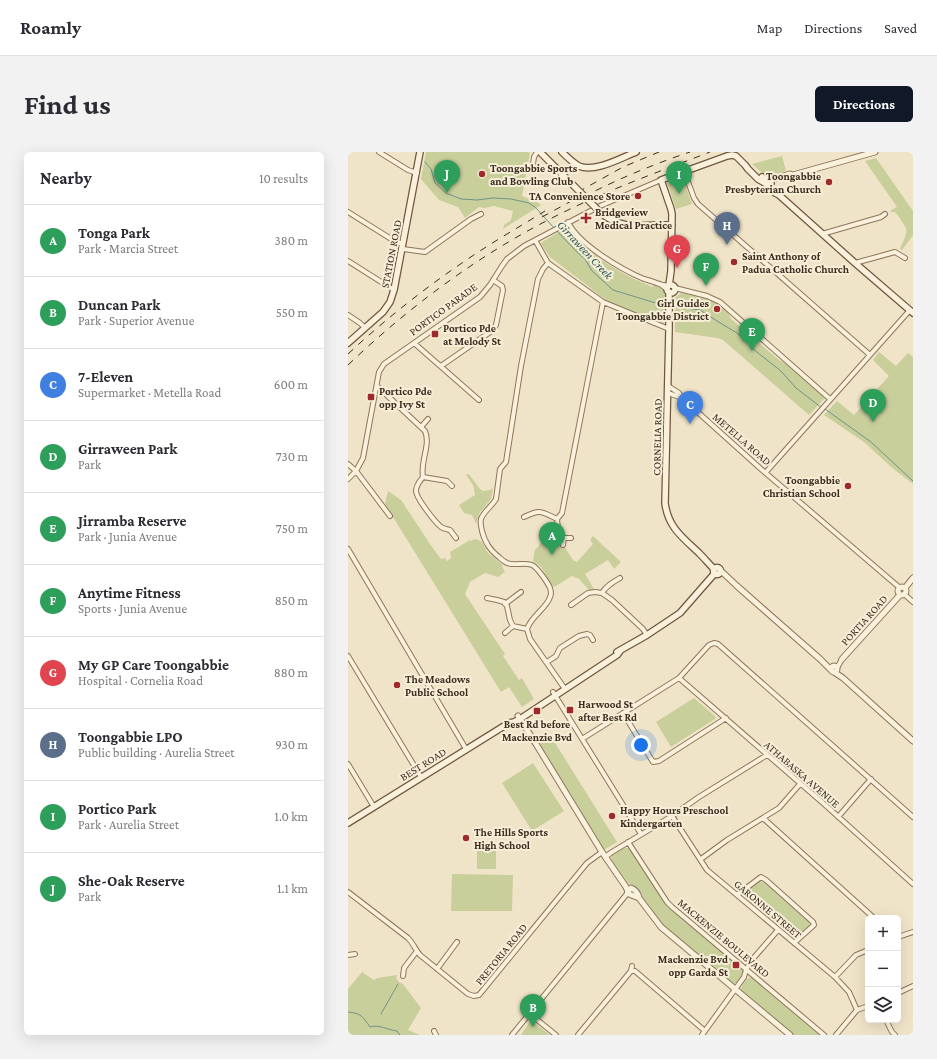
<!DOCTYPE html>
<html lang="en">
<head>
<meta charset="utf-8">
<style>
  body { margin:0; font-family:"Crimson Pro",serif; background:#f2f2f3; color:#2b2b33 }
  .controls { position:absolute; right:12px; bottom:12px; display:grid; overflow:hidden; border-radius:6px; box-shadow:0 4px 16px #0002 }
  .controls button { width:36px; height:36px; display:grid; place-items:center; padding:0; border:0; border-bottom:1px solid #e1e1e2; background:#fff; color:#2b2b33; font:20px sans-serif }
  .you { position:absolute; left:293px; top:593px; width:14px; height:14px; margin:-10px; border:3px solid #fff; border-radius:50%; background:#1a73e8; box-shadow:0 0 0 6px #1a73e833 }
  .badge { display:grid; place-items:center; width:26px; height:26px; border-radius:50%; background:#111827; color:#fff; font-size:13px; font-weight:700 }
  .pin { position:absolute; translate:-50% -33px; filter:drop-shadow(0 1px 2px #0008) }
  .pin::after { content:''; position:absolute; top:21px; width:14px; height:12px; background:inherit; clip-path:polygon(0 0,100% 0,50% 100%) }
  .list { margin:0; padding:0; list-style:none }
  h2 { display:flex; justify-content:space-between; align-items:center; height:52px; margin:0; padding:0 16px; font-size:17px }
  h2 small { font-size:13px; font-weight:400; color:#7c7c81 }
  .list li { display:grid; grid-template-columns:26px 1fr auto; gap:12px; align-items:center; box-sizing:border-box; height:72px; padding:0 16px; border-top:1px solid #e1e1e2 }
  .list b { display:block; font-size:15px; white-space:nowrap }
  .list p { margin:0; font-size:13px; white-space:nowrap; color:#7c7c81 }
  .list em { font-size:13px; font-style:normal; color:#7c7c81 }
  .icon { flex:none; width:22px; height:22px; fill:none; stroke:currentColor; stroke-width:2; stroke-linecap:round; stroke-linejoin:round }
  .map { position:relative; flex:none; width:565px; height:883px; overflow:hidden; border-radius:6px }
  header { display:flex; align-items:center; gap:24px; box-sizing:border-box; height:56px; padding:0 20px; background:#fff; border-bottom:1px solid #e1e1e2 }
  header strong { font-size:19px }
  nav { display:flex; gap:22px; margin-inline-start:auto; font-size:14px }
  .intro { display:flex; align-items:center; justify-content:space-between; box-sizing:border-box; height:96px; padding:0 24px }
  h1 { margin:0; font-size:28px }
  .button { padding:10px 18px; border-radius:6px; background:#111827; color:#fff; font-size:14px; font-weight:700 }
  main { display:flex; gap:24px; padding:0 24px }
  aside { flex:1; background:#fff; border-radius:6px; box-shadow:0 4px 16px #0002 }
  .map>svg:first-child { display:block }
  .green { fill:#c9cf9b }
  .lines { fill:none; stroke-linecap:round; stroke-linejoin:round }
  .stream { stroke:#6f938a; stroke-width:1 }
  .minor-casing { stroke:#8d765c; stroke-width:6 }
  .tertiary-casing { stroke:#8d765c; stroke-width:7 }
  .secondary-casing { stroke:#6f573f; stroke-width:8 }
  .minor { stroke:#faf1dc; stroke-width:4 }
  .tertiary { stroke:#faf1dc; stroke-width:5 }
  .secondary { stroke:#faf1dc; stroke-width:5.5 }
  .rail { stroke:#3d2e20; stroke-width:1; stroke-dasharray:7 7; stroke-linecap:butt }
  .secondary-bridge-casing { stroke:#6f573f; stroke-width:8; stroke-linecap:butt }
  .secondary-bridge { stroke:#faf1dc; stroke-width:5.5 }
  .poi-dot { fill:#9e2a2b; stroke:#f7eed8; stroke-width:1.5 }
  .labels { text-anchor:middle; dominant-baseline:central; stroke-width:4; stroke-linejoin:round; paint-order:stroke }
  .poi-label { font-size:11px; font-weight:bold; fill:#3d2e20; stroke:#f7eed8; text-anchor:start }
  .street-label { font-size:11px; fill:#3d2e20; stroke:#f7eed8 }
  .water-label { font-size:12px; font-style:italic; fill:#2f5d5a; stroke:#f7eed8 }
</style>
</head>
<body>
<header>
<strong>Roamly</strong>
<nav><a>Map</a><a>Directions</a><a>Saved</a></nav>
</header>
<div class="intro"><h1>Find us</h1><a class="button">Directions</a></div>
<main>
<aside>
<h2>Nearby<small>10 results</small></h2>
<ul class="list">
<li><span class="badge" style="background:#2e9e5b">A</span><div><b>Tonga Park</b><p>Park · Marcia Street</p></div><em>380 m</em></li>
<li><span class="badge" style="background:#2e9e5b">B</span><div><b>Duncan Park</b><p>Park · Superior Avenue</p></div><em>550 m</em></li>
<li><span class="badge" style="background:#3f7fe0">C</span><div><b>7-Eleven</b><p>Supermarket · Metella Road</p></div><em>600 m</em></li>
<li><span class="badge" style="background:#2e9e5b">D</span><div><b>Girraween Park</b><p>Park</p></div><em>730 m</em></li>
<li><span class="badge" style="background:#2e9e5b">E</span><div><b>Jirramba Reserve</b><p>Park · Junia Avenue</p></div><em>750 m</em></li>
<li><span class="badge" style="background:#2e9e5b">F</span><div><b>Anytime Fitness</b><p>Sports · Junia Avenue</p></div><em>850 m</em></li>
<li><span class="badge" style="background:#e0444e">G</span><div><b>My GP Care Toongabbie</b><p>Hospital · Cornelia Road</p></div><em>880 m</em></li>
<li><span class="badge" style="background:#5c6f8a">H</span><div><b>Toongabbie LPO</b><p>Public building · Aurelia Street</p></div><em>930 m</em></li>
<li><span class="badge" style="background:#2e9e5b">I</span><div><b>Portico Park</b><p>Park · Aurelia Street</p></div><em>1.0 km</em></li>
<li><span class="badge" style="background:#2e9e5b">J</span><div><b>She-Oak Reserve</b><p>Park</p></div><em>1.1 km</em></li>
</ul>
</aside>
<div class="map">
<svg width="565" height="883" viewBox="0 0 565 883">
  <rect width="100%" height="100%" fill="#f0e4c8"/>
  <path class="green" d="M78 0H180L182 1 174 44 189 50 193 53 155 77 156 73 163 68 165 59 146 54 137 56 131 55 117 66 110 55 91 48 73 27Z
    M434 4 438 19 421 24H418L404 12Z
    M528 6 565 59V83L554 98 552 97C561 76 561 80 548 61L546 60H543V58L549 55 517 9Z
    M335 26 344 52 328 57 319 31Z
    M218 76 220 77 221 76 222 78V82C248 106 272 122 305 135V132H306L315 137 317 140V170L314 171 311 170 265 152 258 148 202 105 193 92 194 90Z
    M333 141C350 145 376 147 383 167L431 208 437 211 477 246 461 263 375 188 369 186 327 180V146Z
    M531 200 548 214 560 201 565 205V332L543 315 516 290 476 263 489 249 506 263 541 224 525 208Z
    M121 322 131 336 135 339 142 338 145 336 143 347 132 360 128 372 124 363 116 361 111 353 127 343 125 333 118 323Z
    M40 339 53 348 84 395 93 407 97 406 99 409 103 406 102 400 122 388 123 389 127 387 133 389 140 401 155 413 154 414 157 420 150 425 137 421 122 430 117 442 157 502 155 504 171 528 174 526 186 547 174 555 161 535 153 540 37 352Z
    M207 374 209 381 213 386V393L216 394 225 408 229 410 245 392 242 388 245 384 273 410 266 417 260 408 237 422 246 437 241 438 231 427 224 424 208 434 205 435 193 415 185 409 187 397 189 396 199 382Z
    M346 546 368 565 367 567 323 595 308 570Z
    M205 583 204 586 269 690 256 698 191 592Z
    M185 611 216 659 184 679 154 631Z
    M129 696H148V717H129Z
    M276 696H280L283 697 319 753 395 818 396 822 390 830 386 832 383 830 315 773 289 738 280 731 263 707 264 703Z
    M104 722 165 723 164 759H103Z
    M412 729 418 731 462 770V772C459 778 451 787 443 786L397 747C395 738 405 733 412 729Z
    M14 820 26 828 29 826 49 823 48 826 51 830 55 832 73 856 60 878 72 883H0V837Z
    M404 825 408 828 473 883H446L393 839C393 833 397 826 404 825Z
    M183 868 202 883H173Z"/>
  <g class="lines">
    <path class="stream" d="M77 10 83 17 87 31 98 41 113 47 129 48 145 46 163 47 181 51 188 56 206 76
      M208 78 227 98 237 107 244 119 265 138 311 152 318 153
      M323 154 352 158 369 169 389 181 400 190 405 197 433 219 448 236 474 256
      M477 257 523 290 565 329
      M0 860C13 861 15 865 22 875 31 872 40 878 49 879L52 883
      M33 862 50 832"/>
    <defs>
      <path id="minor" d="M31 0 60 18 69 21
        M185 12 186 5 189 0
        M336 19 346 46 350 52 522 203
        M0 60 48 90 55 92
        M220 70C230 92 274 118 296 127 301 128 306 130 311 132 314 133 317 133 320 134
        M474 82 533 65 537 62
        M187 88 200 111 255 150 321 177
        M55 97 77 100 123 67 133 62
        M0 109 46 138
        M507 111 547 100 557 106
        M312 132 319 137
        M327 136 359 144 372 150 482 247
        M0 163 12 171 17 176
        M66 191 131 248
        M93 214 145 178 148 173 155 138 154 134 145 128
        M29 234 77 279C83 293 72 309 75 325
        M320 234 331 241 334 246 413 317 552 436
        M320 241 334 246
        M73 275 80 267
        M0 312 8 319 42 364
        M418 320 562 158
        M75 325C72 329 68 333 68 339 68 346 87 370 93 375 96 377 99 377 102 378L108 386
        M75 325 99 329 104 334
        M0 327 8 319 15 306 31 220 36 212 132 145 142 133 154 114 159 107 176 94 252 54 313 28
        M176 365C192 357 193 359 209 367
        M216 386H223
        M215 393 216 386 210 377 209 367 214 361 255 150
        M0 397 118 597
        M254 441C258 434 265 430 272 426
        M556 442 565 450
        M139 446 149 448 156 450 159 454 162 468 165 474 179 477
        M157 452 173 440
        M223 453 240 441 247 440 254 441 264 448 295 477 299 483
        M179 477C183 464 199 456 202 445 203 443 203 439 202 436 200 431 189 415 184 413 176 410 167 414 159 411 157 410 154 408 152 406 142 398 137 391 134 379 133 375 132 371 133 367 136 359 144 354 148 347L152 317 158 310 173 214 190 127 195 117 200 111
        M179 477 182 487 217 537
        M157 481 165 474
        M0 504 73 625
        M199 510 208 504 212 496 231 484 239 482 242 483 245 488
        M489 516 494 507
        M331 526 475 651 565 732
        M205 540 293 682
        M275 561 305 610 311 609 378 566
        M234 587 331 526 361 493 366 491 370 492 565 665
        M0 612 26 655
        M324 664 359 718 487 825 501 840 509 858
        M490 665 523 627
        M415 666 526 766
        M280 690 319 750 324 755 476 883
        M257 705 264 700 324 664 351 645 419 603
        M353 707 379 688 431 656 452 632
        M0 740 60 786C65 791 67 797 72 803L120 842 126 844 131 843 239 711 254 700
        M389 743 413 725 418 728 465 770 466 773 446 791
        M550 785 565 780
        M0 803 7 802
        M89 817 109 790
        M283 819H287L357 879
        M55 824 56 816 69 799
        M487 825 508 803 520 798
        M550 841 565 834
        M182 862 208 883
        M538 868 544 880 547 883
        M86 879 88 883
        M164 883 278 743 280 739
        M230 883 283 819 284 814
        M354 883 396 825 398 818 403 809 430 778
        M488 883 509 858 520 854"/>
      <path id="tertiary" d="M422 28 442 22 445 23 527 0
        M372 418 389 434 472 507 483 518
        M550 439a4 4 0 1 1 8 0a4 4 0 1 1-8 0Z
        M557 436 565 426
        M494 507 552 443
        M483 517a3 3 0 1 1 6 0a3 3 0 1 1-6 0Z
        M486 520 495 526 565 589
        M170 564 188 592 254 700 278 735 281 742 291 746
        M280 739 283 736C288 738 290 741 291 746L313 775 442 883"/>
      <path id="secondary" d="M192 0 225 33
        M214 0C219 5 225 11 231 14 246 21 273 6 288 0
        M414 25 416 27 422 28 423 31 420 33
        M252 60C274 80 298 72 324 73
        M319 137a4 4 0 1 1 8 0a4 4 0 1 1-8 0Z
        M321 133 323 119 324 62 323 57 313 28 379 4 384 3 388 4 397 13 400 17 410 27 417 31 427 41 431 43 507 111 565 161
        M321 140V177L317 351C320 375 334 385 351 401 356 406 361 412 366 417
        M0 191 35 160 42 150 46 138 72 0
        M365.5 419a3.5 3.5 0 1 1 7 0a3.5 3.5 0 1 1-7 0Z
        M269 500 299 483 332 461 367 421
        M0 671 161 571 166 570 172 567 269 503 272 499"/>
    </defs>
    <use href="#minor" class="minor-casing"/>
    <use href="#tertiary" class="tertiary-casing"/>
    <use href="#secondary" class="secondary-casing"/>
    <use href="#minor" class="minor"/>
    <use href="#tertiary" class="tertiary"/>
    <use href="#secondary" class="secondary"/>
    <path class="rail" d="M230 40 275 15 311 0
      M235 45C270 27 306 12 342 0
      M194 65 240 40
      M0 202C42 163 87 128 135 97 155 84 176 72 197 59
      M0 213C63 153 136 99 214 61 262 37 313 19 362 0"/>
    <defs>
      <path id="secondary-bridge" d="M225 33 252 60"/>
    </defs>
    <use href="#secondary-bridge" class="secondary-bridge-casing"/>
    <use href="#secondary-bridge" class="secondary-bridge"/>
  </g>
  <g class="poi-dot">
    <circle cx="134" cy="22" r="4"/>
    <circle cx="481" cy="30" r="4"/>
    <circle cx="290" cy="44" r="4"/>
    <path d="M236 60h4v4h4v4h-4v4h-4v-4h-4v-4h4z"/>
    <circle cx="386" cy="110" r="4"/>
    <circle cx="369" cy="157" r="4"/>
    <rect x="83" y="178" width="8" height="8" rx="2"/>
    <rect x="19" y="241" width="8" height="8" rx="2"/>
    <circle cx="500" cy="334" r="4"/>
    <circle cx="49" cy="533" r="4"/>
    <rect x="218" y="554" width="8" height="8" rx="2"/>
    <rect x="185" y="555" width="8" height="8" rx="2"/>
    <circle cx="264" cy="664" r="4"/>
    <circle cx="118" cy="686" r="4"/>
    <rect x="384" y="809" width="8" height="8" rx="2"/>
  </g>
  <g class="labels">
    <g class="poi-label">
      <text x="142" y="16">Toongabbie Sports<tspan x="142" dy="13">and Bowling Club</tspan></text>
      <text x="473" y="24" text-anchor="end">Toongabbie<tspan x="473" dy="13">Presbyterian Church</tspan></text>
      <text x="282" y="44" text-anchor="end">TA Convenience Store</text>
      <text x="247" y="60">Bridgeview<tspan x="247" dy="13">Medical Practice</tspan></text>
      <text x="394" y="104">Saint Anthony of<tspan x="394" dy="13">Padua Catholic Church</tspan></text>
      <text x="361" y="151" text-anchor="end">Girl Guides<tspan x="361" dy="13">Toongabbie District</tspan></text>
      <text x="95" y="176">Portico Pde<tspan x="95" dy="13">at Melody St</tspan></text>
      <text x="31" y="239">Portico Pde<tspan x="31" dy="13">opp Ivy St</tspan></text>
      <text x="492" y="328" text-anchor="end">Toongabbie<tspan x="492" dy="13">Christian School</tspan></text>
      <text x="57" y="527">The Meadows<tspan x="57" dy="13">Public School</tspan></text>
      <text x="230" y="552">Harwood St<tspan x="230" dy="13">after Best Rd</tspan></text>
      <text x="189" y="572" text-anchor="middle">Best Rd before<tspan x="189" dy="13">Mackenzie Bvd</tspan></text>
      <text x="272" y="658">Happy Hours Preschool<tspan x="272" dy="13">Kindergarten</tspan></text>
      <text x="126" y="680">The Hills Sports<tspan x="126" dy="13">High School</tspan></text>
      <text x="380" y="807" text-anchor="end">Mackenzie Bvd<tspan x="380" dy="13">opp Garda St</tspan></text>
    </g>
    <g class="street-label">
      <text transform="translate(43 102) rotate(-79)">STATION ROAD</text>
      <text transform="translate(95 157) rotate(-36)">PORTICO PARADE</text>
      <text transform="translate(309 285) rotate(-89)">CORNELIA ROAD</text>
      <text transform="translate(394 287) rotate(41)">METELLA ROAD</text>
      <text transform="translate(516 468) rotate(-48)">PORTIA ROAD</text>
      <text transform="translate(75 612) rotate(-32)">BEST ROAD</text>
      <text transform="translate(454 622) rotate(41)">ATHABASKA AVENUE</text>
      <text transform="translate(420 757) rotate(40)">GARONNE STREET</text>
      <text transform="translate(376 786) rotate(40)">MACKENZIE BOULEVARD</text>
      <text transform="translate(153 802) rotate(-51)">PRETORIA ROAD</text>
    </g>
    <g class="water-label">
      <text transform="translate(237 98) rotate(47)">Girraween Creek</text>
    </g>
  </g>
</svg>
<div class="controls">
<button>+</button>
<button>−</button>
<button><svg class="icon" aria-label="layers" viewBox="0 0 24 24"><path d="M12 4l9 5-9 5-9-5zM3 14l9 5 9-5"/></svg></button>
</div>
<div class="you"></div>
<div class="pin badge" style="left:204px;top:403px;background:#2e9e5b">A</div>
<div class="pin badge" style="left:185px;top:875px;background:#2e9e5b">B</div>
<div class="pin badge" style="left:342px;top:272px;background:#3f7fe0">C</div>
<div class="pin badge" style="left:525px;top:270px;background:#2e9e5b">D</div>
<div class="pin badge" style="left:404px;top:199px;background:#2e9e5b">E</div>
<div class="pin badge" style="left:358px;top:134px;background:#2e9e5b">F</div>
<div class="pin badge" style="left:329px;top:116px;background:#e0444e">G</div>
<div class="pin badge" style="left:379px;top:93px;background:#5c6f8a">H</div>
<div class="pin badge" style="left:331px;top:42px;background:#2e9e5b">I</div>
<div class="pin badge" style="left:99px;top:41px;background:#2e9e5b">J</div>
</div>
</main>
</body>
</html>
